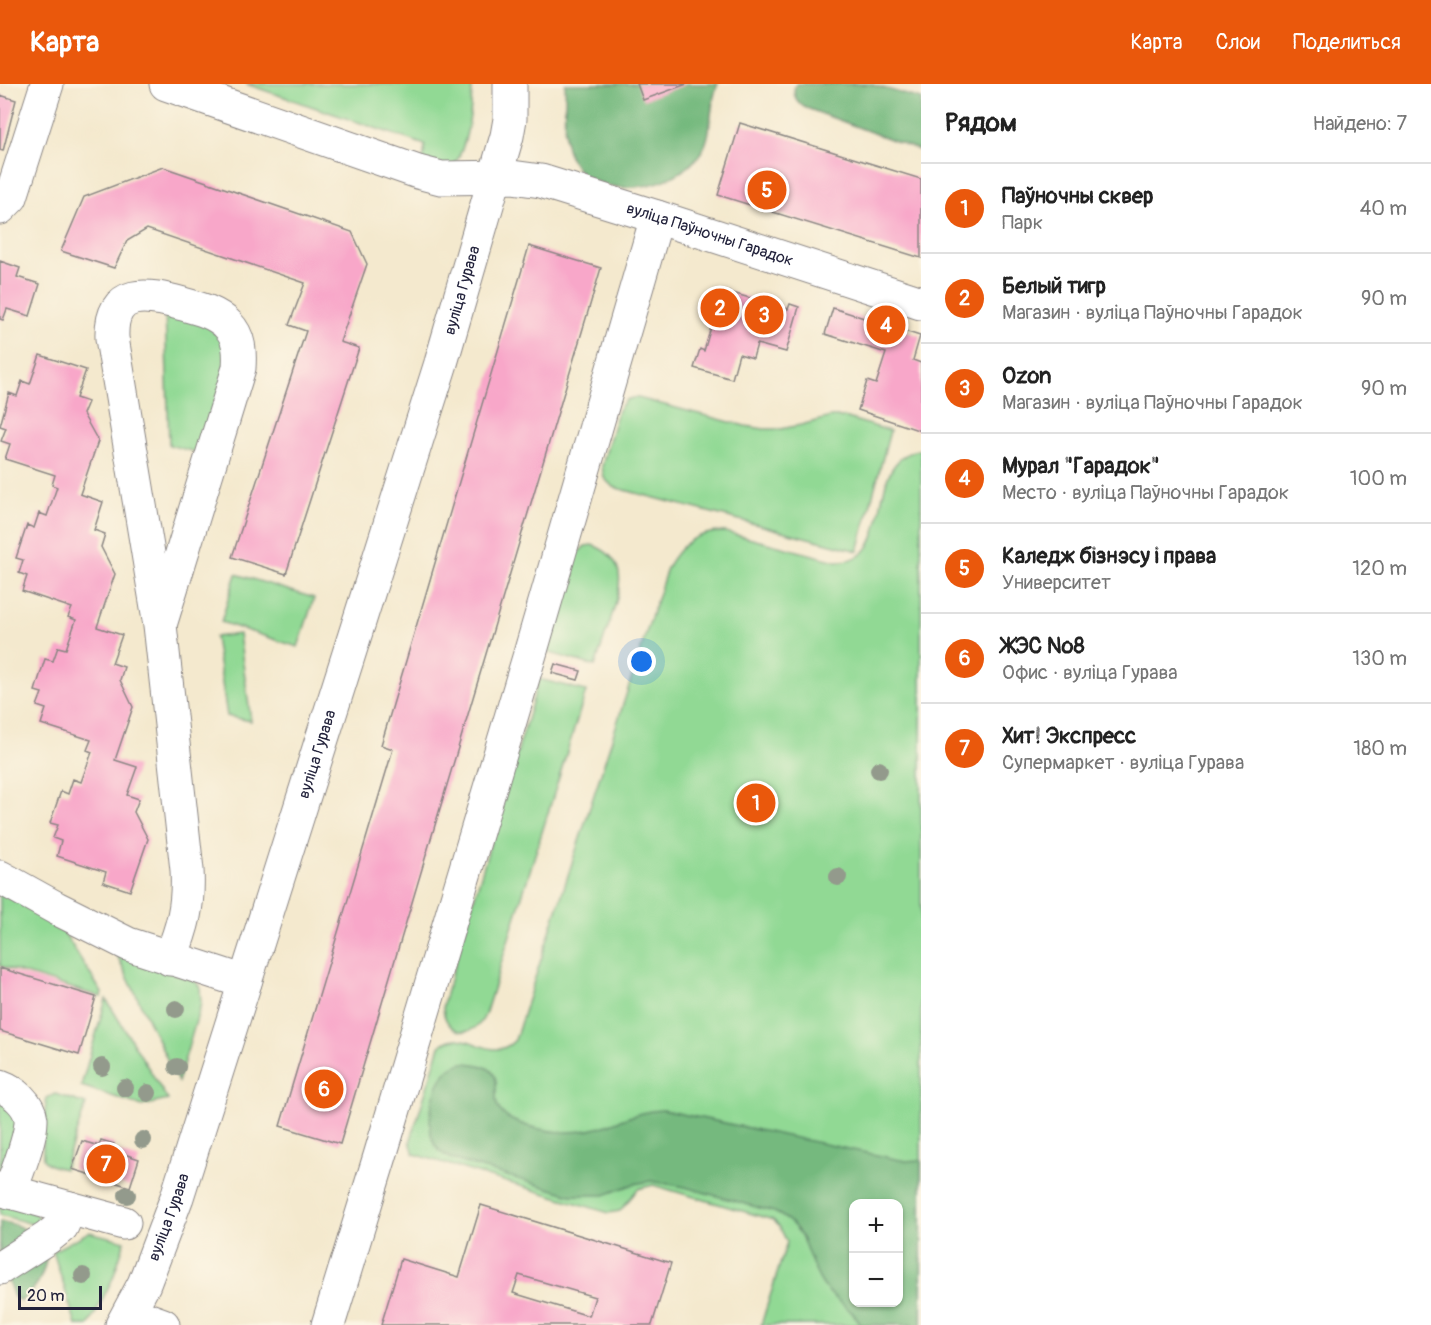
<!DOCTYPE html>
<html lang="ru">
<head>
<meta charset="utf-8">
<style>
  body { margin:0; font-family:Pangolin,sans-serif; background:#f2f2f2; color:#222 }
  .controls { position:absolute; right:18px; bottom:18px; display:grid; overflow:hidden; border-radius:12px; box-shadow:0 2px 4px #0004 }
  .controls button { width:54px; height:54px; display:grid; place-items:center; padding:0; border:0; border-bottom:2px solid #e0e0e0; background:#fff; color:#222; font:30px sans-serif }
  .scale { position:absolute; left:18px; bottom:15px; width:84px; box-sizing:border-box; padding-left:6px; border:3px solid #22223b; border-top:0; font-size:16px; line-height:21px; white-space:nowrap; color:#22223b; -webkit-text-stroke:4px #fcf5e5; paint-order:stroke }
  .you { position:absolute; left:642px; top:578px; width:21px; height:21px; margin:-15px; border:4px solid #fff; border-radius:50%; background:#1a73e8; box-shadow:0 0 0 9px #1a73e833 }
  .badge { display:grid; place-items:center; width:39px; height:39px; border-radius:50%; background:#ea580c; color:#fff; font-size:20px; font-weight:700 }
  .pin { position:absolute; translate:-50% -50%; border:3px solid #fff; box-shadow:0 2px 6px #0006 }
  .list { margin:0; padding:0; list-style:none }
  h2 { display:flex; justify-content:space-between; align-items:center; height:78px; margin:0; padding:0 24px; font-size:26px }
  h2 small { font-size:20px; font-weight:400; color:#767676 }
  .list li { display:grid; grid-template-columns:39px 1fr auto; gap:18px; align-items:center; box-sizing:border-box; height:90px; padding:0 24px; border-top:2px solid #e0e0e0 }
  .list b { display:block; font-size:22px; white-space:nowrap }
  .list p { margin:0; font-size:20px; white-space:nowrap; color:#767676 }
  .list em { font-size:20px; font-style:normal; color:#767676 }
  .map { position:relative; flex:none; width:921px; height:1241px; overflow:hidden }
  header { display:flex; align-items:center; gap:36px; box-sizing:border-box; height:84px; padding:0 30px; background:#ea580c; color:#fff }
  header strong { font-size:28px }
  nav { display:flex; gap:33px; margin-inline-start:auto; font-size:21px }
  main { display:flex }
  aside { flex:1; background:#fff }
  .map>svg:first-child { display:block }
  .green { fill:#91d994; stroke:#5a7e68; stroke-width:1.5; fill-rule:evenodd }
  .forest { fill:#74b97e; stroke:#4b6e5c; stroke-width:1.5; fill-rule:evenodd }
  .building { fill:#f8a7c9; fill-rule:evenodd }
  .lines { fill:none; stroke-linecap:round; stroke-linejoin:round }
  .minor-casing { stroke:#8b8684; stroke-width:35 }
  .minor { stroke:#fff; stroke-width:33 }
  .tree { fill:#939a8c }
  .labels { text-anchor:middle; dominant-baseline:central; stroke-width:5; stroke-linejoin:round; paint-order:stroke }
  .street-label { font-size:16px; fill:#22223b; stroke:#fcf5e5 }
</style>
</head>
<body>
<header>
<strong>Карта</strong>
<nav><a>Карта</a><a>Слои</a><a>Поделиться</a></nav>
</header>
<main>
<div class="map">
<svg width="921" height="1241" viewBox="0 0 921 1241">
  <rect width="100%" height="100%" fill="#fcf5e5"/>
  <filter id="ink" filterUnits="userSpaceOnUse"><feTurbulence type="fractalNoise" baseFrequency=".0167" numOctaves="2"/><feDisplacementMap in="SourceGraphic" scale="12" xChannelSelector="R" yChannelSelector="G"/><feConvolveMatrix kernelMatrix="1 2 1 2 8 2 1 2 1" color-interpolation-filters="sRGB"/></filter>
  <filter id="wash" filterUnits="userSpaceOnUse"><feTurbulence type="fractalNoise" baseFrequency=".008" numOctaves="4" result="noise"/><feDisplacementMap in="SourceGraphic" scale="24" xChannelSelector="R" yChannelSelector="G"/><feGaussianBlur stdDeviation="1.35" result="paint"/><feColorMatrix in="noise" values="0 0 0 0 0 0 0 0 0 0 0 0 0 0 0 0 0 1.4 0 .05"/><feComposite in="paint" operator="in"/></filter>
  <g filter="url(#wash)">
    <rect width="100%" height="100%" fill="#f4e9ce"/>
    <path class="green" d="M246 0H472C472 26 468 61 453 83L423 77 425 61Z
      M165 224 200 233 232 267 202 370 169 361Z
      M632 314H638L745 342 764 345H781L801 341 831 333H844L890 347 858 467 613 403 604 394 602 382 618 326 626 316Z
      M918 366H921V1241H761L787 1158 779 1142 773 1136 653 1101 638 1105 620 1127 609 1129 414 1070 410 1058 440 962C465 939 490 983 515 956L667 484C680 460 697 447 725 448L836 477C902 479 859 380 918 366ZM854 1120H898V1218H854Z
      M592 461C631 475 620 507 610 537 605 552 600 567 595 582L547 568 574 473 585 462Z
      M236 490 314 514 298 563 221 538Z
      M239 550 251 637 227 632 215 553Z
      M539 595 586 607 485 931C473 958 442 950 443 920Z
      M0 801 50 826 102 909 101 913 0 882Z
      M115 867 195 897 200 903 201 920 178 998Z
      M106 915 168 1016 142 1022 81 1002Z
      M55 1010 86 1020 64 1085C57 1083 47 1082 43 1075 42 1071 45 1018 47 1014Z
      M0 1016 19 1034 0 1090Z
      M0 1116 36 1130 43 1143 0 1131Z
      M89 1148 125 1157 113 1194 92 1236 88 1241H76L53 1167Z"/>
    <path class="forest" d="M565 0H718C708 21 714 47 702 67 679 106 596 120 572 77 559 53 567 25 565 0Z
      M796 0H870L921 15V67L804 23C796 17 791 10 796 0Z
      M461 979C526 981 472 1019 514 1037 545 1050 579 1052 610 1040 630 1033 640 1027 663 1026L905 1077 921 1076V1241H861C852 1223 834 1217 823 1201 803 1172 810 1144 774 1128L685 1103 651 1097 634 1100 604 1111H571L452 1075C447 1072 440 1069 437 1064 423 1047 432 1000 449 985 452 982 458 981 461 979ZM854 1120H898V1218H854Z
      M0 1137 16 1141 34 1150 47 1172C43 1194 37 1203 21 1217L14 1213 0 1175Z"/>
    <g id="blocks">
      <path class="building" d="M637 0H687L643 16Z
        M0 11 16 16 3 67 0 66Z
        M740 39 921 95V174L718 111Z
        M163 83 352 148 367 180 340 258 359 264 286 490 232 473 306 247 289 241 305 199 147 145 127 157 114 184 61 167 84 113Z
        M529 162 601 184 340 1060 280 1042 393 665 381 661Z
        M0 177 20 184 17 193 40 200 30 232 7 225 3 236 0 235Z
        M722 206 788 225 790 220 799 223 786 268 757 260 753 274 739 270 732 295 694 284 700 265 704 267Z
        M833 224 920 252 913 276 921 279V347L858 326 867 297 876 300 886 269 825 250Z
        M40 271 86 286 76 314 88 318 83 330 98 357 80 410 103 418 94 446 105 450 101 463 115 490 97 543 122 551 112 579 124 583 120 596 133 623 115 676 137 683 127 711 139 715 134 728 148 755 130 807 103 798 106 788 57 772 61 757 53 754 58 741 50 739 61 707 68 710 73 695 81 698 92 668 87 666 91 656 41 640 46 625 37 622 42 609 35 607 45 575 53 577 58 563 66 565 76 536 68 533 72 524 22 507 27 492 19 489 23 476 16 474 27 441 34 444 39 429 47 432 57 403 52 401 55 391 5 375 10 360 1 357 6 344 0 342 9 309 17 312 22 297 30 300Z
        M555 580 581 587 578 596 552 589Z
        M0 884 96 913 79 971 0 947Z
        M101 1056 114 1060 112 1066 139 1075 130 1103 72 1085 82 1057 99 1062Z
        M481 1121 671 1179 652 1241H381L401 1175 459 1193ZM519 1191 595 1213 589 1232 513 1209Z"/>
    </g>
  </g>
  <g filter="url(#ink)">
    <use href="#blocks" fill-opacity="0" stroke="#8b8684" stroke-width="1.5"/>
    <g class="lines">
      <defs>
        <g id="minor">
          <path id="s1" d="M166 0 418 88 441 94 512 93 541 97 657 133 921 219"/>
          <path d="M0 124 11 113 47 0"/>
          <path d="M160 541 239 284C240 269 240 253 228 241 217 229 198 224 183 220 147 210 110 203 112 254L160 541 187 786C189 821 183 843 170 875"/>
          <path d="M0 793 56 824 128 860 245 898"/>
          <path d="M0 1002C14 1007 29 1020 31 1035 32 1052 16 1091 10 1108"/>
          <path d="M0 1105 124 1139"/>
          <path d="M0 1184 47 1154 62 1142 70 1124"/>
          <path d="M130 1229 163 1241"/>
          <path id="s2" d="M122 1241 144 1200 177 1113 441 279 507 52 510 35V0"/>
          <path d="M328 1241 380 1072 530 570 657 133"/>
        </g>
      </defs>
      <use href="#minor" class="minor-casing"/>
      <use href="#minor" class="minor"/>
    </g>
    <g class="tree">
      <circle cx="879" cy="686" r="9"/>
      <circle cx="838" cy="793" r="9"/>
      <circle cx="176" cy="925" r="9"/>
      <circle cx="102" cy="983" r="9"/>
      <circle cx="177" cy="983" r="9"/>
      <circle cx="125" cy="1004" r="9"/>
      <circle cx="148" cy="1009" r="9"/>
      <circle cx="143" cy="1056" r="9"/>
      <circle cx="127" cy="1111" r="9"/>
      <circle cx="83" cy="1192" r="9"/>
    </g>
  </g>
  <g class="labels">
    <g class="street-label">
      <text stroke="none"><textPath href="#s1" startOffset="568">вуліца Паўночны Гарадок</textPath></text>
      <text stroke="none"><textPath href="#s2" startOffset="1090">вуліца Гурава</textPath></text>
      <text stroke="none"><textPath href="#s2" startOffset="604">вуліца Гурава</textPath></text>
      <text stroke="none"><textPath href="#s2" startOffset="118">вуліца Гурава</textPath></text>
    </g>
  </g>
</svg>
<div class="controls">
<button>+</button>
<button>−</button>
</div>
<div class="scale">20 m</div>
<div class="you"></div>
<div class="pin badge" style="left:756px;top:719px">1</div>
<div class="pin badge" style="left:720px;top:224px">2</div>
<div class="pin badge" style="left:764px;top:231px">3</div>
<div class="pin badge" style="left:886px;top:241px">4</div>
<div class="pin badge" style="left:767px;top:106px">5</div>
<div class="pin badge" style="left:324px;top:1005px">6</div>
<div class="pin badge" style="left:106px;top:1080px">7</div>
</div>
<aside>
<h2>Рядом<small>Найдено: 7</small></h2>
<ul class="list">
<li><span class="badge">1</span><div><b>Паўночны сквер</b><p>Парк</p></div><em>40 m</em></li>
<li><span class="badge">2</span><div><b>Белый тигр</b><p>Магазин · вуліца Паўночны Гарадок</p></div><em>90 m</em></li>
<li><span class="badge">3</span><div><b>Ozon</b><p>Магазин · вуліца Паўночны Гарадок</p></div><em>90 m</em></li>
<li><span class="badge">4</span><div><b>Мурал &quot;Гарадок&quot;</b><p>Место · вуліца Паўночны Гарадок</p></div><em>100 m</em></li>
<li><span class="badge">5</span><div><b>Каледж бізнэсу і права</b><p>Университет</p></div><em>120 m</em></li>
<li><span class="badge">6</span><div><b>ЖЭС №8</b><p>Офис · вуліца Гурава</p></div><em>130 m</em></li>
<li><span class="badge">7</span><div><b>Хит! Экспресс</b><p>Супермаркет · вуліца Гурава</p></div><em>180 m</em></li>
</ul>
</aside>
</main>
</body>
</html>
